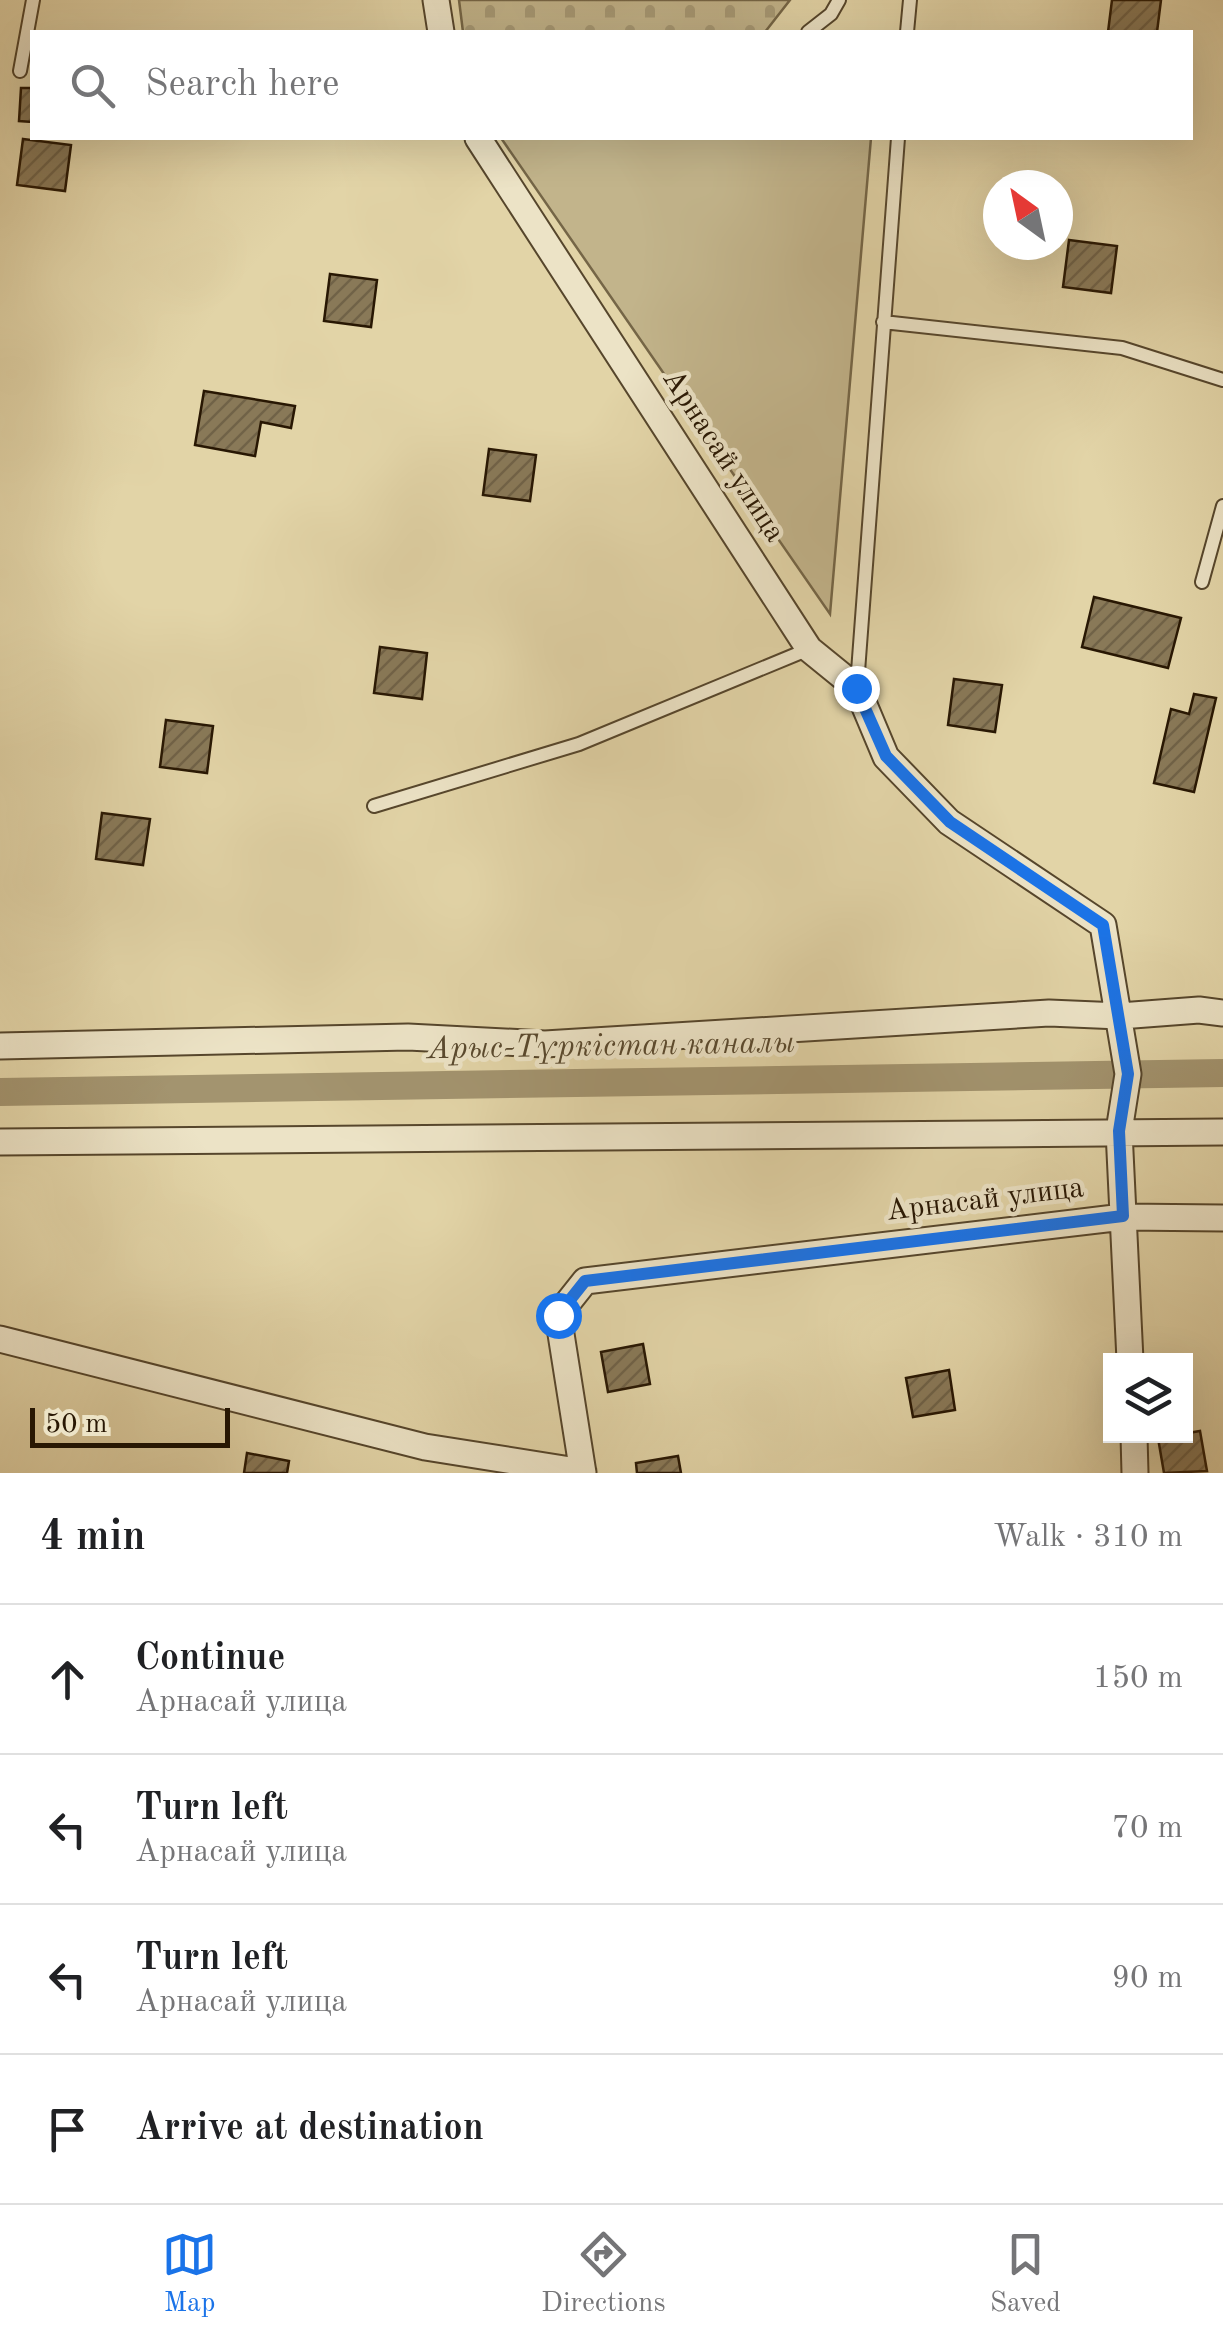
<!DOCTYPE html>
<html lang="en">
<head>
<meta charset="utf-8">
<style>
  body { margin:0; font-family:"Old Standard TT",serif; background:#f6f6f6; color:#202124 }
  .controls { position:absolute; right:30px; bottom:30px; display:grid; overflow:hidden; border-radius:0px; box-shadow:0 10px 40px #0002 }
  .controls button { width:90px; height:90px; display:grid; place-items:center; padding:0; border:0; border-bottom:2px solid #e0e0e0; background:#fff; color:#202124; font:50px sans-serif }
  .compass { position:absolute; left:983px; top:170px; width:90px; height:90px; border-radius:50%; background:#fff; box-shadow:0 10px 40px #0002; rotate:327deg }
  .scale { position:absolute; left:30px; bottom:25px; width:200px; box-sizing:border-box; padding-left:10px; border:5px solid #281703; border-top:0; font-size:28px; line-height:35px; white-space:nowrap; color:#281703; -webkit-text-stroke:8px #ece3c6; paint-order:stroke }
  .stop { position:absolute; width:30px; height:30px; margin:-22px; border:8px solid #1a73e8; border-radius:50%; background:#fff }
  .stop.end { background:#1a73e8; border-color:#fff; box-shadow:0 2px 10px #0008 }
  .list { margin:0; padding:0; list-style:none }
  h2 { display:flex; justify-content:space-between; align-items:center; height:130px; margin:0; padding:0 40px; font-size:42px }
  h2 small { font-size:32px; font-weight:400; color:#757577 }
  .list li { display:grid; grid-template-columns:65px 1fr auto; gap:30px; align-items:center; box-sizing:border-box; height:150px; padding:0 40px; border-top:2px solid #e0e0e0 }
  .list b { display:block; font-size:38px; white-space:nowrap }
  .list p { margin:0; font-size:32px; white-space:nowrap; color:#757577 }
  .list em { font-size:32px; font-style:normal; color:#757577 }
  .icon { flex:none; width:55px; height:55px; fill:none; stroke:currentColor; stroke-width:2; stroke-linecap:round; stroke-linejoin:round }
  .map { position:relative; flex:none; width:1223px; height:1473px; overflow:hidden }
  .search { position:absolute; background:#fff; box-shadow:0 10px 40px #0002; left:30px; right:30px; top:30px; height:110px; display:flex; align-items:center; gap:25px; box-sizing:border-box; padding:0 35px; border-radius:0px; color:#757577; font-size:38px }
  .sheet { height:730px; background:#fff }
  nav { display:flex; justify-content:space-around; align-items:center; box-sizing:border-box; height:140px; border-top:2px solid #e0e0e0; background:#fff; font-size:28px; color:#757577 }
  nav a { display:grid; justify-items:center; gap:5px }
  nav .on { color:#1a73e8 }
  .map>svg:first-child { display:block }
  .green { fill:#c2b48b; stroke:#756647; stroke-width:2.5 }
  .cemetery { fill:url(#cemetery-stones); stroke:#756647; stroke-width:2.5 }
  .lines { fill:none; stroke-linecap:round; stroke-linejoin:round }
  .canal { stroke:#a3946f; stroke-width:28 }
  .building { fill:url(#building-hatch); stroke:#281703; stroke-width:2.5 }
  .lane-casing { stroke:#56462c; stroke-width:16 }
  .street-casing { stroke:#56462c; stroke-width:29 }
  .lane { stroke:#ece3c6; stroke-width:12 }
  .street { stroke:#ece3c6; stroke-width:25 }
  .route { stroke:#1a73e8; stroke-width:12 }
  .labels { text-anchor:middle; dominant-baseline:central; stroke-width:9; stroke-linejoin:round; paint-order:stroke }
  .street-label { font-size:30px; fill:#281703; stroke:#ece3c6 }
  .water-label { font-size:32px; font-style:italic; fill:#59492e; stroke:#ece3c6 }
</style>
</head>
<body>
<div class="map">
<svg width="1223" height="1473" viewBox="0 0 1223 1473">
  <defs>
    <pattern id="cemetery-stones" width="16" height="16" patternUnits="userSpaceOnUse" patternTransform="scale(2.5)"><rect width="16" height="16" fill="#c2b48b"/><path d="M2 7V4a2 2 0 0 1 4 0v3zM10 15v-3a2 2 0 0 1 4 0v3z" fill="#a79a76"/></pattern>
    <pattern id="building-hatch" width="6" height="6" patternUnits="userSpaceOnUse" patternTransform="scale(2.5)"><rect width="6" height="6" fill="#897958"/><path d="M-1 1l2-2M0 6l6-6M5 7l2-2" fill="none" stroke="#706247"/></pattern>
  </defs>
  <rect width="100%" height="100%" fill="#e2d4a7"/>
  <filter id="stains"><feTurbulence type="fractalNoise" baseFrequency=".002" numOctaves="4"/><feColorMatrix values="0 0 0 0 .2 0 0 0 0 .09 0 0 0 0 .02 0 0 0 .5 -.17"/></filter>
  <radialGradient id="worn" r=".72"><stop offset=".6" stop-color="#630" stop-opacity="0"/><stop offset="1" stop-color="#630" stop-opacity=".3"/></radialGradient>
  <path class="green" d="M501 138H871L830 614Z"/>
  <path class="cemetery" d="M459 0H790L765 32H463Z"/>
  <g class="lines">
    <path class="canal" d="M0 1092 1223 1073"/>
  </g>
  <path class="building" d="M1112 0H1161L1157 32H1108Z
    M21 88H32V122L19 121Z
    M23 139 71 145 65 191 17 185Z
    M1069 240 1117 246 1111 293 1063 287Z
    M330 274 377 280 371 327 324 321Z
    M204 391 295 406 291 428 261 422 255 456 195 445Z
    M489 449 536 455 530 501 483 495Z
    M1094 597 1181 618 1168 668 1082 647Z
    M380 647 427 653 422 699 374 693Z
    M954 679 1002 685 995 732 948 725Z
    M1194 694 1216 698 1194 792 1154 783 1171 709 1189 714Z
    M166 720 213 726 207 773 160 767Z
    M102 813 150 819 143 865 96 859Z
    M643 1344 650 1384 608 1392 601 1352Z
    M949 1370 955 1410 913 1417 906 1378Z
    M1200 1431 1207 1471 1164 1473 1158 1438Z
    M247 1453 289 1461 287 1473H244Z
    M678 1456 681 1473H637L636 1463Z"/>
  <g class="lines">
    <defs>
      <path id="lane" d="M808 32 831 14 839 0
        M907 32 910 0
        M20 71 33 0
        M883 322 1122 348 1223 380
        M1202 582 1223 506
        M857 685 898 138
        M374 806 579 744 809 649"/>
      <path id="street" d="M436 0 441 32
        M478 138 809 649 857 688 886 757 949 822 1103 925 1128 1074 1119 1131 1130 1360
        M0 1046 408 1037 545 1044 1049 1013 1120 1016 1199 1010 1223 1013
        M0 1142 1223 1132
        M0 1339 425 1447 583 1472
        M1134 1436 1135 1473
        M583 1473 558 1315 585 1281 1123 1217 1223 1218"/>
    </defs>
    <use href="#lane" class="lane-casing"/>
    <use href="#street" class="street-casing"/>
    <use href="#lane" class="lane"/>
    <use href="#street" class="street"/>
  </g>
  <g class="lines">
    <path class="route" d="M558 1315 585 1281 1123 1216 1119 1131 1128 1074 1103 925 950 822 886 756 856 688"/>
  </g>
  <g class="labels">
    <g class="street-label">
      <text transform="translate(723 456) rotate(57)">Арнасай улица</text>
      <text transform="translate(985 1200) rotate(-7)">Арнасай улица</text>
    </g>
    <g class="water-label">
      <text transform="translate(611 1047) rotate(-1)">Арыс-Түркістан каналы</text>
    </g>
  </g>
  <rect width="100%" height="100%" filter="url(#stains)"/>
  <rect width="100%" height="100%" fill="url(#worn)"/>
</svg>
<div class="controls">
<button><svg class="icon" aria-label="layers" viewBox="0 0 24 24"><path d="M12 4l9 5-9 5-9-5zM3 14l9 5 9-5"/></svg></button>
</div>
<svg class="compass" viewBox="-18 -18 36 36"><path d="M0-13l5 13h-10z" fill="#e53935"/><path d="M0 13l5-13h-10z" fill="#757577"/></svg>
<div class="scale">50 m</div>
<div class="stop" style="left:558px;top:1315px"></div>
<div class="stop end" style="left:856px;top:688px"></div>
<div class="search"><svg class="icon" aria-label="search" viewBox="0 0 24 24"><circle cx="10" cy="10" r="6"/><path d="M15 15l6 6"/></svg>Search here</div>
</div>
<section class="sheet">
<h2>4 min<small>Walk · 310 m</small></h2>
<ul class="list">
<li><svg class="icon" aria-label="ahead" viewBox="0 0 24 24"><path d="M12 20V5M6 11l6-6 6 6"/></svg><div><b>Continue</b><p>Арнасай улица</p></div><em>150 m</em></li>
<li><svg class="icon" aria-label="left" viewBox="0 0 24 24"><path d="M17 20v-9H6M10 6l-5 5 5 5"/></svg><div><b>Turn left</b><p>Арнасай улица</p></div><em>70 m</em></li>
<li><svg class="icon" aria-label="left" viewBox="0 0 24 24"><path d="M17 20v-9H6M10 6l-5 5 5 5"/></svg><div><b>Turn left</b><p>Арнасай улица</p></div><em>90 m</em></li>
<li><svg class="icon" aria-label="arrive" viewBox="0 0 24 24"><path d="M6 21V4h12l-3 4 3 4H6"/></svg><div><b>Arrive at destination</b></div></li>
</ul>
</section>
<nav>
<a class="on"><svg class="icon" aria-label="map" viewBox="0 0 24 24"><path d="M3 6l6-2 6 2 6-2v14l-6 2-6-2-6 2zM9 4v14M15 6v14"/></svg>Map</a>
<a><svg class="icon" aria-label="directions" viewBox="0 0 24 24"><path d="M12 3l9 9-9 9-9-9zM9 14v-3h6M13 9l2 2-2 2"/></svg>Directions</a>
<a><svg class="icon" aria-label="saved" viewBox="0 0 24 24"><path d="M7 4h10v16l-5-4-5 4z"/></svg>Saved</a>
</nav>
</body>
</html>
